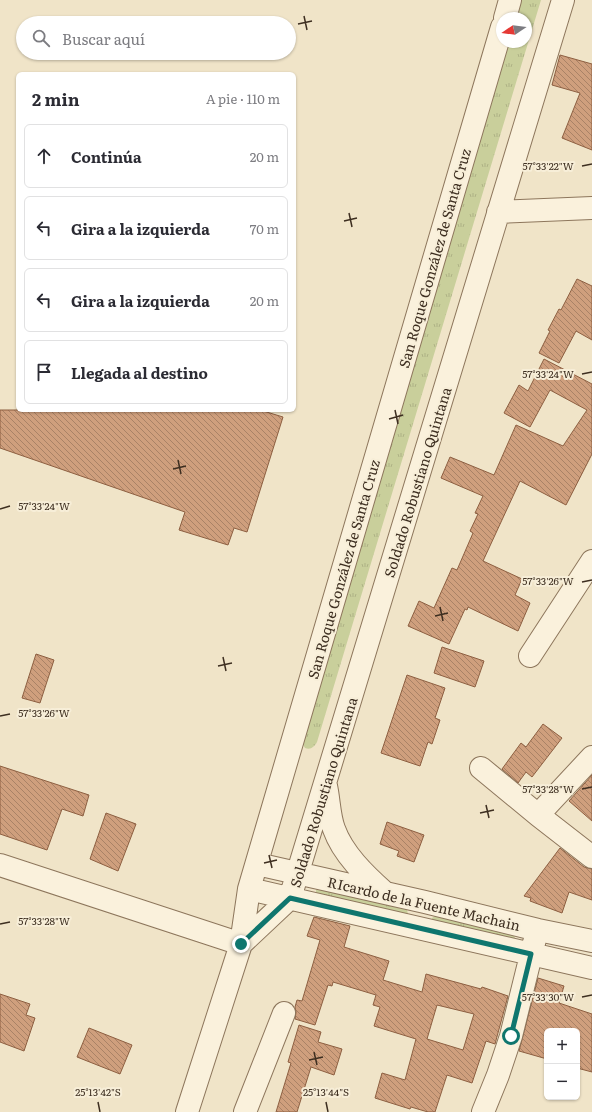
<!DOCTYPE html>
<html lang="es">
<head>
<meta charset="utf-8">
<style>
  body { margin:0; font-family:Literata,serif; background:#f7f7f7; color:#2b2b33 }
  .controls { position:absolute; right:12px; bottom:12px; display:grid; overflow:hidden; border-radius:6px; box-shadow:0 1px 3px #0004 }
  .controls button { width:36px; height:36px; display:grid; place-items:center; padding:0; border:0; border-bottom:1px solid #e1e1e2; background:#fff; color:#2b2b33; font:20px sans-serif }
  .compass { position:absolute; left:496px; top:12px; width:36px; height:36px; border-radius:50%; background:#fff; box-shadow:0 1px 3px #0004; rotate:257deg }
  .stop { position:absolute; width:12px; height:12px; margin:-9px; border:3px solid #0f766e; border-radius:50%; background:#fff }
  .stop.end { background:#0f766e; border-color:#fff; box-shadow:0 1px 4px #0008 }
  .list { margin:0; padding:0; list-style:none }
  h2 { display:flex; justify-content:space-between; align-items:center; height:52px; margin:0; padding:0 16px; font-size:17px }
  h2 small { font-size:13px; font-weight:400; color:#7c7c81 }
  .list li { display:grid; grid-template-columns:26px 1fr auto; gap:12px; align-items:center; box-sizing:border-box; height:64px; margin:0 8px 8px; padding:0 8px; border:1px solid #e1e1e2; border-radius:6px }
  .list b { display:block; font-size:15px; white-space:nowrap }
  .list em { font-size:13px; font-style:normal; color:#7c7c81 }
  .icon { flex:none; width:22px; height:22px; fill:none; stroke:currentColor; stroke-width:2; stroke-linecap:round; stroke-linejoin:round }
  .map { position:relative; flex:none; width:592px; height:1112px; overflow:hidden }
  .search { position:absolute; background:#fff; box-shadow:0 1px 3px #0004; left:16px; top:16px; width:280px; height:44px; display:flex; align-items:center; gap:10px; box-sizing:border-box; padding:0 14px; border-radius:22px; color:#7c7c81; font-size:15px }
  .panel { position:absolute; background:#fff; box-shadow:0 1px 3px #0004; left:16px; top:72px; width:280px; height:340px; border-radius:6px }
  .map>svg:first-child { display:block }
  .grass { fill:url(#grass-tufts) }
  .building { fill:url(#building-back-hatch); stroke:#8d5f41; fill-rule:evenodd }
  .lines { fill:none; stroke-linecap:round; stroke-linejoin:round }
  .minor-casing { stroke:#8d765c; stroke-width:24 }
  .minor { stroke:#faf1dc; stroke-width:22 }
  .route { stroke:#0f766e; stroke-width:5 }
  .ticks { fill:none; stroke:#3d2e20; stroke-width:1.5 }
  .labels { text-anchor:middle; dominant-baseline:central; stroke-width:4; stroke-linejoin:round; paint-order:stroke }
  .street-label { font-size:14px; fill:#3d2e20; stroke:#f7eed8 }
  .ticks-label { font-size:10px; text-anchor:middle; fill:#3d2e20; stroke:#f7eed8; stroke-width:4; stroke-linejoin:round; paint-order:stroke }
</style>
</head>
<body>
<div class="map">
<svg width="592" height="1112" viewBox="0 0 592 1112">
  <defs>
    <pattern id="grass-tufts" width="24" height="20" patternUnits="userSpaceOnUse"><rect width="24" height="20" fill="#c9cf9b"/><path d="M3 7l-1-3M5 7V3M7 7l1-3M15 17l-1-3M17 17v-4M19 17l1-3" fill="none" stroke="#aeb285"/></pattern>
    <pattern id="building-back-hatch" width="6" height="6" patternUnits="userSpaceOnUse"><rect width="6" height="6" fill="#cf9f7d"/><path d="M-1 5l2 2M0 0l6 6M5-1l2 2" fill="none" stroke="#a98266"/></pattern>
  </defs>
  <rect width="100%" height="100%" fill="#f0e4c8"/>
  <path class="grass" d="M518 0H541L317 742C314 747 311 750 305 748L302 743 506 42H526V18H513Z
    M318 888 407 910 408 914 407 915 316 893V890Z
    M435 916 514 935 515 938V939L432 921V918Z"/>
  <path class="building" d="M560 55 592 64V150L562 138 580 93 552 85Z
    M577 279 592 286V340L576 331 559 363 539 353 550 331 548 330 559 309 561 310Z
    M544 359 592 384V454L566 505 520 481 483 561 522 579 515 595 530 603 518 631 468 607 467 610 465 609 449 644 408 626 419 601 434 608 452 568 457 570 473 533 470 531 478 514 475 513 483 496 441 478 450 457 494 475 516 425 563 446 587 410 550 390 530 427 504 413 519 385 528 391Z
    M0 410H260L283 417 247 532 234 528 228 545 179 530 185 512 0 448Z
    M442 647 484 661 475 687 434 673Z
    M36 654 54 660 40 703 22 698Z
    M407 675 445 688 435 718 440 720 432 744 428 742 420 766 381 753Z
    M543 724 562 738 532 777 526 772 518 783 502 769 521 743 526 747Z
    M0 766 89 795 83 816 62 809 47 850 0 834Z
    M592 775V821L569 801Z
    M106 813 136 824 118 871 90 859Z
    M387 822 424 835 414 862 397 856 399 851 380 844Z
    M560 848 584 867 592 869V900L569 892 562 913 530 901 531 898 524 896Z
    M314 917 350 926 344 947 389 961 383 980 422 992 426 974 481 989 482 987 508 996 495 1044 486 1041 472 1083 447 1075 435 1112H428L411 1107 410 1109 375 1098 382 1073 405 1080 416 1039 374 1026 380 1007 373 1005 376 995 333 982 332 986 328 985 315 1025 295 1019 296 1012 295 1007 297 1000 302 1001 320 940 307 936ZM437 1005 474 1014 463 1050 427 1039Z
    M538 978 564 986 559 1003 592 1014V1072L577 1068V1031H547V1059L519 1051Z
    M0 994 30 1004 26 1015 35 1018 24 1051 0 1042Z
    M299 1025 321 1032 318 1042 342 1049 334 1075 311 1067 297 1112H276L291 1063 288 1062Z
    M89 1028 132 1045 120 1074 77 1057Z"/>
  <g class="lines">
    <defs>
      <path id="minor" d="M505 18 510 0
        M498 212 592 208
        M530 656 592 561
        M481 768 538 815 592 857
        M326 786C329 799 329 816 334 829 343 854 365 875 384 892
        M538 815 592 757
        M257 864 425 902 538 930 592 941
        M0 865 241 944
        M249 889 592 968
        M241 944 290 898 563 0
        M187 1112 241 944 249 889 502 27
        M245 1112 284 1013
        M483 1112 498 1075 511 1036 535 939"/>
    </defs>
    <use href="#minor" class="minor-casing"/>
    <use href="#minor" class="minor"/>
  </g>
  <g class="lines">
    <path class="route" d="M241 944 290 898 531 954 511 1036"/>
  </g>
  <path class="ticks" d="M304 16 307 30M298 24 312 21M582 166 592 164M349 213 352 227M344 221 357 218M582 374 592 372M395 410 398 424M389 419 403 415M178 460 181 474M173 469 186 466M0 509 10 506M582 582 592 580M440 607 443 621M435 616 448 613M223 657 226 671M218 666 232 663M0 716 10 714M582 789 592 787M486 805 489 818M480 813 494 810M269 855 272 868M264 863 277 860M0 924 10 922M582 997 592 995M314 1052 317 1065M309 1060 323 1057M98 1102 100 1112M326 1102 328 1112"/>
  <g class="labels">
    <g class="street-label">
      <text transform="translate(434 258) rotate(-74)">San Roque González de Santa Cruz</text>
      <text transform="translate(417 482) rotate(-73)">Soldado Robustiano Quintana</text>
      <text transform="translate(343 569) rotate(-74)">San Roque González de Santa Cruz</text>
      <text transform="translate(323 792) rotate(-73)">Soldado Robustiano Quintana</text>
      <text transform="translate(424 903) rotate(13)">RIcardo de la Fuente Machain</text>
    </g>
  </g>
  <g class="ticks-label">
    <text x="548" y="170">57°33'22"W</text>
    <text x="548" y="378">57°33'24"W</text>
    <text x="44" y="510">57°33'24"W</text>
    <text x="548" y="585">57°33'26"W</text>
    <text x="44" y="717">57°33'26"W</text>
    <text x="548" y="793">57°33'28"W</text>
    <text x="44" y="925">57°33'28"W</text>
    <text x="548" y="1001">57°33'30"W</text>
    <text x="98" y="1096">25°13'42"S</text>
    <text x="326" y="1096">25°13'44"S</text>
  </g>
</svg>
<div class="controls">
<button>+</button>
<button>−</button>
</div>
<svg class="compass" viewBox="-18 -18 36 36"><path d="M0-13l5 13h-10z" fill="#e53935"/><path d="M0 13l5-13h-10z" fill="#7c7c81"/></svg>
<div class="stop" style="left:511px;top:1036px"></div>
<div class="stop end" style="left:241px;top:944px"></div>
<div class="search"><svg class="icon" aria-label="search" viewBox="0 0 24 24"><circle cx="10" cy="10" r="6"/><path d="M15 15l6 6"/></svg>Buscar aquí</div>
<section class="panel">
<h2>2 min<small>A pie · 110 m</small></h2>
<ul class="list">
<li><svg class="icon" aria-label="ahead" viewBox="0 0 24 24"><path d="M12 20V5M6 11l6-6 6 6"/></svg><div><b>Continúa</b></div><em>20 m</em></li>
<li><svg class="icon" aria-label="left" viewBox="0 0 24 24"><path d="M17 20v-9H6M10 6l-5 5 5 5"/></svg><div><b>Gira a la izquierda</b></div><em>70 m</em></li>
<li><svg class="icon" aria-label="left" viewBox="0 0 24 24"><path d="M17 20v-9H6M10 6l-5 5 5 5"/></svg><div><b>Gira a la izquierda</b></div><em>20 m</em></li>
<li><svg class="icon" aria-label="arrive" viewBox="0 0 24 24"><path d="M6 21V4h12l-3 4 3 4H6"/></svg><div><b>Llegada al destino</b></div></li>
</ul>
</section>
</div>
</body>
</html>
